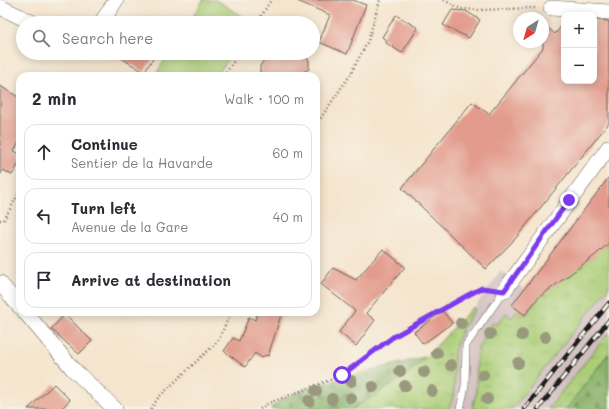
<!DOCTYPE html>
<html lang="en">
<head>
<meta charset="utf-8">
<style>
  body { margin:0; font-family:Mali,sans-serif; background:#f7f7f7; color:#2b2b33 }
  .controls { position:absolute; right:12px; top:12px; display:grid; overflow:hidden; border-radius:8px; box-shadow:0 2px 10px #0003 }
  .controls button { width:36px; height:36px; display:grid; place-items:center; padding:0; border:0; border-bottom:1px solid #e1e1e2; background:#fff; color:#2b2b33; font:20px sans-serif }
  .compass { position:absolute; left:513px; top:12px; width:36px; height:36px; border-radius:50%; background:#fff; box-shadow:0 2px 10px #0003; rotate:217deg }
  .stop { position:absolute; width:12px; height:12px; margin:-9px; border:3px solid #7c3aed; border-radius:50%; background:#fff }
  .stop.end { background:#7c3aed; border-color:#fff; box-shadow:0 1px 4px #0008 }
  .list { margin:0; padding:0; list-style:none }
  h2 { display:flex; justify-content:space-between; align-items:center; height:52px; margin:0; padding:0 16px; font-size:17px }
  h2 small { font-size:13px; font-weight:400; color:#7c7c81 }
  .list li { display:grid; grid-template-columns:26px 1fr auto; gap:12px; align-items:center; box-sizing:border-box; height:56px; margin:0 8px 8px; padding:0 8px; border:1px solid #e1e1e2; border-radius:12px }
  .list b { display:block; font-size:15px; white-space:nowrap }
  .list p { margin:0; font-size:13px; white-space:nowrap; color:#7c7c81 }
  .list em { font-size:13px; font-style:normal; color:#7c7c81 }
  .icon { flex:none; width:22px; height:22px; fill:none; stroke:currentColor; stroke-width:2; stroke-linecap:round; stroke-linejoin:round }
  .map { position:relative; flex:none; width:609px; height:409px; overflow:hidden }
  .search { position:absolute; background:#fff; box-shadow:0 2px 10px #0003; left:16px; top:16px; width:304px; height:44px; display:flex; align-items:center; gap:10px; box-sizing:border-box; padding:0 14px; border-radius:22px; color:#7c7c81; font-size:15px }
  .panel { position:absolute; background:#fff; box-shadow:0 2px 10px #0003; left:16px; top:72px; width:304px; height:244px; border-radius:12px }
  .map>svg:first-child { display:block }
  .railway { fill:#d1bfbf }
  .grass { fill:url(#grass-tufts); stroke:#637449 }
  .forest { fill:url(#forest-firs); stroke:#526642 }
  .garden { fill:#aacd76; stroke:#637449 }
  .building { fill:#e29b8c }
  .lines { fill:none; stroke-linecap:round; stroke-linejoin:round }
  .lane-casing { stroke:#68625a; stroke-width:8 }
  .street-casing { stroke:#68625a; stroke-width:16 }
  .path { stroke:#68625a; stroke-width:2.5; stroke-dasharray:1 3; stroke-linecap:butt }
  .lane { stroke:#fff; stroke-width:7 }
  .street { stroke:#fff; stroke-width:15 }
  .rail-casing { stroke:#1c1c1c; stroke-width:4.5 }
  .rail { stroke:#f7f3e8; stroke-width:3; stroke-dasharray:9; stroke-linecap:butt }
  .tree { fill:#99997e }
  .route { stroke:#7c3aed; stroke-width:5 }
</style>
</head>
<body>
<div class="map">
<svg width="609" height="409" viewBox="0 0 609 409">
  <defs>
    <pattern id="grass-tufts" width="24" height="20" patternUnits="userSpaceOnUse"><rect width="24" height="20" fill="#aacd76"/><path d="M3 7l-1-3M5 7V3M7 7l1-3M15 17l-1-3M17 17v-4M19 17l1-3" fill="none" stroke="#92af66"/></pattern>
    <pattern id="forest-firs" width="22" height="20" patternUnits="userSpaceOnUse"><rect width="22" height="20" fill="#87b067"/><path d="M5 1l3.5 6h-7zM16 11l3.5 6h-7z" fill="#6e8e54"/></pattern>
  </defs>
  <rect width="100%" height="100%" fill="#f7f3e8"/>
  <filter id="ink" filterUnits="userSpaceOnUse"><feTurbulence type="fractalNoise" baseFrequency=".025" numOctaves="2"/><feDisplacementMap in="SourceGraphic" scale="8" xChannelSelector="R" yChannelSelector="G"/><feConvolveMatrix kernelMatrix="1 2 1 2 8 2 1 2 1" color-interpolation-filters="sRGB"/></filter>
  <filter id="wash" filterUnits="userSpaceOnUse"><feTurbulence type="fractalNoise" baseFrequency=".012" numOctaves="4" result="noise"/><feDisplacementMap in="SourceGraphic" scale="16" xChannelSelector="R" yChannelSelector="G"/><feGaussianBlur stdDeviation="0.9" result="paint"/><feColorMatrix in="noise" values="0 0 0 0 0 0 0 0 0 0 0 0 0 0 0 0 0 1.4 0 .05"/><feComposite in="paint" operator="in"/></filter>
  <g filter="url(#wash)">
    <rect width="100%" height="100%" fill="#f5e5ce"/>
    <path class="railway" d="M609 180V409H271L305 387 350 381 426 356 475 307 501 271 524 289Z"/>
    <path class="grass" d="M609 243V287L512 409H472L476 394 477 355 479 346 493 322 497 325 506 313 512 318 518 310 526 315 538 298Z
      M473 307 475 309C466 322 458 334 455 350 451 369 459 393 448 409H352L403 378 427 356Z
      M609 332V353L566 409H548Z"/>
    <path class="forest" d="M609 353V409H566Z
      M427 356 403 378 352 409H270L282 399 321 384Z"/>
    <path class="garden" d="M203 0H216L251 22 189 23Z
      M169 53H232L217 76H155Z"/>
    <g id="blocks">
      <path class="building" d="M295 0H353L366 5 347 54 319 42 330 15Z
        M452 10 466 11 480 20 469 38 443 25Z
        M396 15 418 28 402 53 386 43 387 41 382 37Z
        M594 20 609 21V123L516 238 486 269 402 188 472 102 489 114 543 48V24L555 34 564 23V81H594Z
        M113 53H157L144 72Z
        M297 53H304L309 61V69L295 76H260V66L267 55H296Z
        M0 86 20 98V141L14 151 20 154V162L12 175 3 170 0 175Z
        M609 177V243L593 257 538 298 525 315 512 305Z
        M383 249 405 267 366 313 375 320 356 346 339 332 355 311 321 284 333 268 356 280Z
        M443 311 452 323 423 344 414 332Z
        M258 312H282L268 356 265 355 262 358 255 353 245 367 224 351 233 338 239 341 249 317 255 320Z
        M65 314 92 341 79 354 51 329Z
        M54 384 70 400 61 409H28Z"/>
    </g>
  </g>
  <g filter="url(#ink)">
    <use href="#blocks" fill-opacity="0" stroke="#68625a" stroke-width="1"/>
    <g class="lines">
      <defs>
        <path id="lane" d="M460 409 465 386 466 345 504 291"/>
        <path id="street" d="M0 7 33 23
          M551 8 609 12
          M101 23 116 0
          M0 283 20 307
          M504 291 609 147
          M25 312 73 369 115 409"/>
      </defs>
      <use href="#lane" class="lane-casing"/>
      <use href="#street" class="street-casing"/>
      <path class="path" d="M444 0 461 9 480 10 535 8
        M257 23 271 0
        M224 76 239 53
        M316 125 350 75 368 41 380 0
        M0 220H4L20 191
        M151 409 158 398 218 341 231 312
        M260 409 269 403 343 375 393 337 470 294 482 288 487 289"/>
      <use href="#lane" class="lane"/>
      <use href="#street" class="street"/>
      <defs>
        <path id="rail" d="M524 409 609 303
          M538 409 609 320"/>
      </defs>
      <use href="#rail" class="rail-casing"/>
      <use href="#rail" class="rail"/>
    </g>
    <g class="tree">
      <circle cx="461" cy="323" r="6"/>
      <circle cx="490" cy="334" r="6"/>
      <circle cx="522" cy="335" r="6"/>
      <circle cx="545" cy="337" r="6"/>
      <circle cx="437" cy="353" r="6"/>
      <circle cx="518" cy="363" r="6"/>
      <circle cx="451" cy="365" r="6"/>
      <circle cx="400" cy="371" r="6"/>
      <circle cx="424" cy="372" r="6"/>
      <circle cx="483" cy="375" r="6"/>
      <circle cx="351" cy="381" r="6"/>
      <circle cx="405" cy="386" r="6"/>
      <circle cx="373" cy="387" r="6"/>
      <circle cx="316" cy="391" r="6"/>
      <circle cx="432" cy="391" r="6"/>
      <circle cx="351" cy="398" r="6"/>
      <circle cx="332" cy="399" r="6"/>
      <circle cx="487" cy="399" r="6"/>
      <circle cx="309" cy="401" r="6"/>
    </g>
  </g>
  <g class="lines" filter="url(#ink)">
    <path class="route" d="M342 375 393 337 470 294 482 288 504 291 569 200"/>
  </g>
</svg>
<div class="controls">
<button>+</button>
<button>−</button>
</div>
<svg class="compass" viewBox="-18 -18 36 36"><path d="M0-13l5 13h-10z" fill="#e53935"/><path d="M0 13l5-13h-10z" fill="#7c7c81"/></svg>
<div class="stop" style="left:342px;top:375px"></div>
<div class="stop end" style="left:569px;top:200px"></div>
<div class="search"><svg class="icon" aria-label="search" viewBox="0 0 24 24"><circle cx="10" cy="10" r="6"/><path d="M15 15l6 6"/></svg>Search here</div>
<section class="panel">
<h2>2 min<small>Walk · 100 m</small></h2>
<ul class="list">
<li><svg class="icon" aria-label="ahead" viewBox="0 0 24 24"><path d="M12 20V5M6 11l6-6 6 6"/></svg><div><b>Continue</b><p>Sentier de la Havarde</p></div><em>60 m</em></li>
<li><svg class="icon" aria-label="left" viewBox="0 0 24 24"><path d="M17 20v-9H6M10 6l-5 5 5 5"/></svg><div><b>Turn left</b><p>Avenue de la Gare</p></div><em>40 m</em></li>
<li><svg class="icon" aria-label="arrive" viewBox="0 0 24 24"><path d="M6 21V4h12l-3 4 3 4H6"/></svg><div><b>Arrive at destination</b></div></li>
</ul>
</section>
</div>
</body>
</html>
